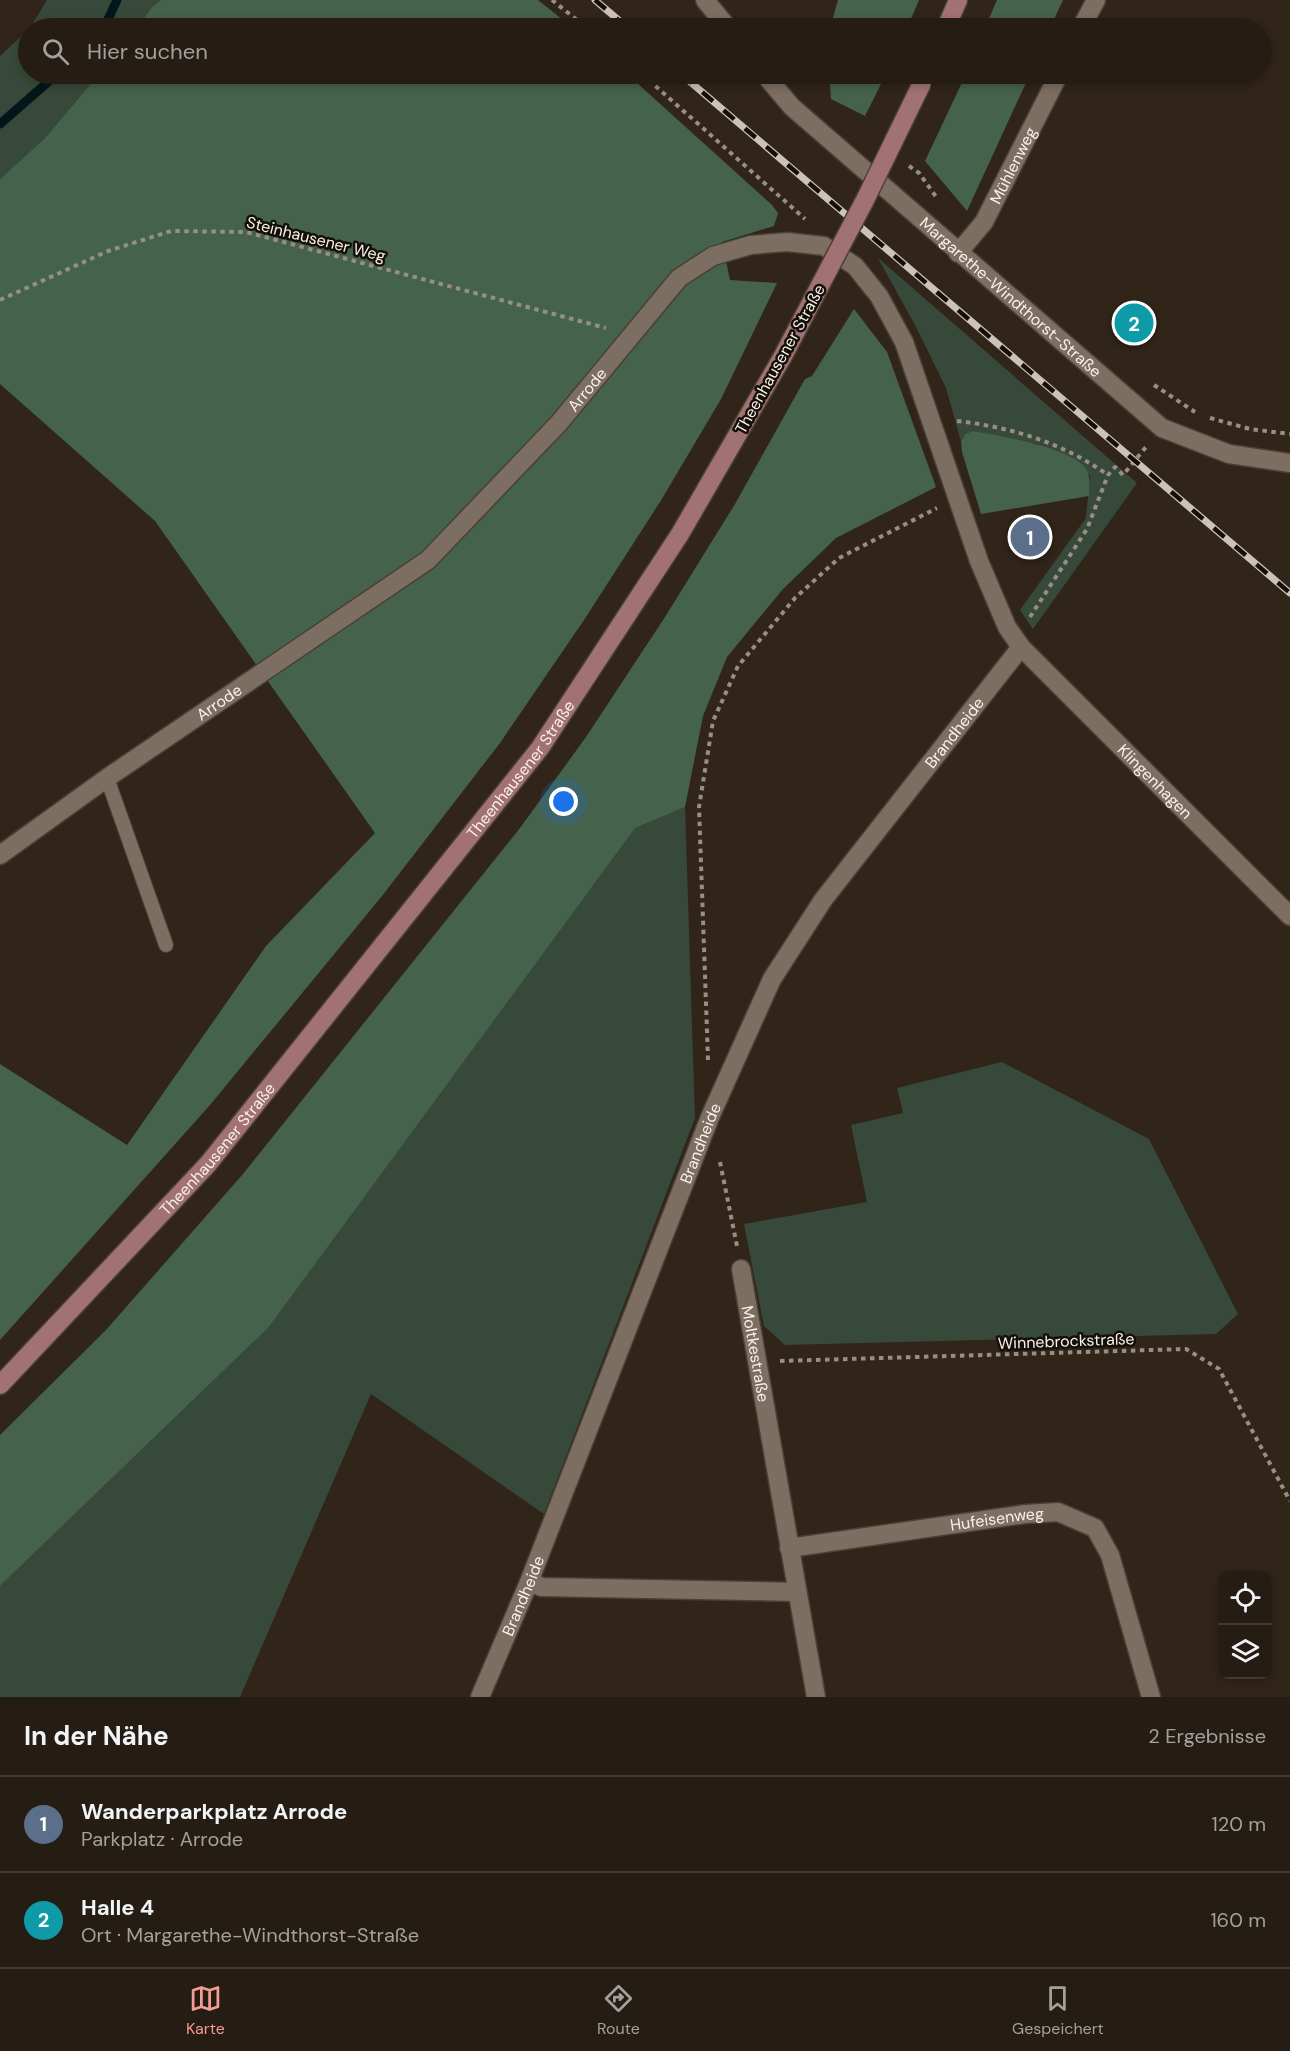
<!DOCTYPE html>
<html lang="de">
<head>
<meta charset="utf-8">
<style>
  body { margin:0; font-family:"DM Sans",sans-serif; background:#312921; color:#f1f3f6 }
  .controls { position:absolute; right:18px; bottom:18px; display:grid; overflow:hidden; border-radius:12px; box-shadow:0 3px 9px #0003 }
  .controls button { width:54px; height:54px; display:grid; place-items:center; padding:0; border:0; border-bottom:2px solid #423a33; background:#251c13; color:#f1f3f6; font:30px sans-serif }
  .you { position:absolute; left:564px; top:802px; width:21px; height:21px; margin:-15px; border:4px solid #fff; border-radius:50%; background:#1a73e8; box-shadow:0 0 0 9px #1a73e833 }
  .badge { display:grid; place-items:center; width:39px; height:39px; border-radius:50%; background:#f59c94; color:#fff; font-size:20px; font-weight:700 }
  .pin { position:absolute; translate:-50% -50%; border:3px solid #fff; box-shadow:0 2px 6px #0006 }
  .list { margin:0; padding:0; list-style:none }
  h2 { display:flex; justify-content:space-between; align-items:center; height:78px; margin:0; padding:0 24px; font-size:26px }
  h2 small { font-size:20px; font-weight:400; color:#a3a1a0 }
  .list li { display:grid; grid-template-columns:39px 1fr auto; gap:18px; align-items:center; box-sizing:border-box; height:96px; padding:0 24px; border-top:2px solid #423a33 }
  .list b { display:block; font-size:22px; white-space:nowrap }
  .list p { margin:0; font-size:20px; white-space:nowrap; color:#a3a1a0 }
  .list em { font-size:20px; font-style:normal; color:#a3a1a0 }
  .icon { flex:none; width:33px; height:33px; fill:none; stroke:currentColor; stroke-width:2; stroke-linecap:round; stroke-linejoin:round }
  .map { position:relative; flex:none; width:1290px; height:1697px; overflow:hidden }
  .search { position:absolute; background:#251c13; box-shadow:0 3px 9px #0003; left:18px; right:18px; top:18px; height:66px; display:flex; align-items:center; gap:15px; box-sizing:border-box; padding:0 21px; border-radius:33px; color:#a3a1a0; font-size:22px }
  .sheet { height:270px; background:#251c13 }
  nav { display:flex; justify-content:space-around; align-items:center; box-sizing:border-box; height:84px; border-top:2px solid #423a33; background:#251c13; font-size:16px; color:#a3a1a0 }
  nav a { display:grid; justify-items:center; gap:3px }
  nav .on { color:#f59c94 }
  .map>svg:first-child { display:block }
  .green { fill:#37493b }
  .forest { fill:#45624d }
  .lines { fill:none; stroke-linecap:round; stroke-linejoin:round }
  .stream { stroke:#02171a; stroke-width:9 }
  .service-casing { stroke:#4a4036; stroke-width:16 }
  .minor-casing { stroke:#4a4036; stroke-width:21 }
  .secondary-casing { stroke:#4a4036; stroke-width:21 }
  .path { stroke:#988e84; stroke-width:4; stroke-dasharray:4.5 4.5; stroke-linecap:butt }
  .service { stroke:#7c6e60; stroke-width:14 }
  .minor { stroke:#7c6e60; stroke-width:18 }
  .secondary { stroke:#a27273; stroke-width:18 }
  .rail-casing { stroke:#cbc2ba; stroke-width:7 }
  .rail { stroke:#150f0a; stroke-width:4.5; stroke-dasharray:14; stroke-linecap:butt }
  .secondary-bridge-casing { stroke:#4a4036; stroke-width:21; stroke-linecap:butt }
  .secondary-bridge { stroke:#a27273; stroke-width:18 }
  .labels { text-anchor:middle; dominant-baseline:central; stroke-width:5; stroke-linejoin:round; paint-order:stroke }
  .street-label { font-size:16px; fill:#f9f1e9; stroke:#150f0a }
</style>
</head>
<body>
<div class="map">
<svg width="1290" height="1697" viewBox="0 0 1290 1697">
  <rect width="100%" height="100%" fill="#312519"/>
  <path class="green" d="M47 0H161L153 6 136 28H30Z
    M28 30V74H99L45 138 0 179V56Z
    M878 258 1137 483 1033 629 1020 610 1086 518 1090 476 1037 444 973 431 965 434 961 442 946 388 915 325Z
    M685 807 695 1118 544 1514 371 1394 240 1697H0V1586L269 1327 635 827Z
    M1002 1062 1149 1139 1238 1314 1216 1334 785 1345 764 1326 744 1224 867 1202 851 1125 903 1113 897 1088Z"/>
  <path class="forest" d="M161 0H538L573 28H136L153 6Z
    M838 0H919L907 28H830Z
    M997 0H1063L1050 28H985Z
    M99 74H627L772 205 778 213 774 226 722 242 730 280 777 283 721 399 660 502 584 620 500 743 382 896 210 1105 0 1340V1064L127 1145 266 946 375 833 155 521 0 384V179L45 138Z
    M829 74H886L865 116 831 99Z
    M966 74H1030L967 211 925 161Z
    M854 309 887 352 936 487 836 538 783 589 727 657 703 716 685 807 635 828 269 1327 0 1586V1435L106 1330 243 1174 520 828 586 737 665 617 735 504 805 379 812 376Z
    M973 431C999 436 1071 447 1086 469 1091 477 1089 486 1089 496L981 514 962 452 961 442 965 434Z"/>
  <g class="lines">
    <path class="stream" d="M104 28 117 0
      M0 124 57 74"/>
    <defs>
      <path id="service" d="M107 778 166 945"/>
      <g id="minor">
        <path d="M705 0 728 28"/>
        <path d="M1081 28 1096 0"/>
        <path id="s1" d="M764 74 792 107 1162 428 1229 454 1290 463"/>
        <path id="s2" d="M958 253 984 222 1059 74"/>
        <path id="s3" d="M0 855 107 778 428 560 559 423 679 278 713 256 751 245 787 242 824 246 855 266 879 296 904 342 979 561 1007 627 1021 647 1290 916"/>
        <path id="s4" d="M741 1269 816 1697"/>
        <path id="s5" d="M789 1548 1025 1514 1058 1512 1095 1528 1110 1555 1151 1697"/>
        <path d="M529 1582 542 1587 796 1592"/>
        <path id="s6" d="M480 1697 529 1582 710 1117 772 979 823 900 1021 647"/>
      </g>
      <g id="secondary">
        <path d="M946 28 958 0"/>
        <path id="s7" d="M0 1385 208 1164 540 748 680 534 783 356"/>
      </g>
    </defs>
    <use href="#service" class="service-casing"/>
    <use href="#minor" class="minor-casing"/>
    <use href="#secondary" class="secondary-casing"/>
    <path class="path" d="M552 0 587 28
      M642 74 805 219
      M909 166 919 173 937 198
      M0 300 108 251 171 231 246 232 606 328
      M1154 385 1195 412
      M1210 418 1250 429 1290 434
      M957 421C1011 427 1063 443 1108 475
      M1030 617 1087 529 1108 475 1115 467 1123 475 1146 447
      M708 1060 699 807 713 721 738 666 795 598 839 558 937 508
      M720 1162 737 1246
      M780 1361 1186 1349 1219 1369 1290 1501"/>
    <use href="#service" class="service"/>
    <use href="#minor" class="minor"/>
    <use href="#secondary" class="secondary"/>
    <defs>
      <path id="rail" d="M595 0 628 28
        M681 74 1290 593"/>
    </defs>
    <use href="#rail" class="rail-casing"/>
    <use href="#rail" class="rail"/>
    <defs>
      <path id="secondary-bridge" d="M783 356 865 200 922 83"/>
    </defs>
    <use href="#secondary-bridge" class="secondary-bridge-casing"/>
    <use href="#secondary-bridge" class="secondary-bridge"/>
  </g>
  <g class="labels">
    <g class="street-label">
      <text stroke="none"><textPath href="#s2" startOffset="104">Mühlenweg</textPath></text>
      <text transform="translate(316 239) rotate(14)">Steinhausener Weg</text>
      <text stroke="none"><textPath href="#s1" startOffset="333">Margarethe-Windthorst-Straße</textPath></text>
      <text transform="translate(780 359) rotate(-61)">Theenhausener Straße</text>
      <text stroke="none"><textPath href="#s3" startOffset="753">Arrode</textPath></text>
      <text stroke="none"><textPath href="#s3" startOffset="267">Arrode</textPath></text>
      <text stroke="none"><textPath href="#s6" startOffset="1082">Brandheide</textPath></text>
      <text stroke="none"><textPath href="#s7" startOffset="807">Theenhausener Straße</textPath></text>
      <text stroke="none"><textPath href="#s3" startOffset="1696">Klingenhagen</textPath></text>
      <text stroke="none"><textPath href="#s6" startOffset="596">Brandheide</textPath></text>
      <text stroke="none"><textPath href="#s7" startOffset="321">Theenhausener Straße</textPath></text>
      <text transform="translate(1066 1341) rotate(-2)">Winnebrockstraße</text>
      <text stroke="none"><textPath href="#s4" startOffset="86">Moltkestraße</textPath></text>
      <text stroke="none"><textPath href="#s5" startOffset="210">Hufeisenweg</textPath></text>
      <text stroke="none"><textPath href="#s6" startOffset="110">Brandheide</textPath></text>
    </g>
  </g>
</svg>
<div class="controls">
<button><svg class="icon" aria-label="locate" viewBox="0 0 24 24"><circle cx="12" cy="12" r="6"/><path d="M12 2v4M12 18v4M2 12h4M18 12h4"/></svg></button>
<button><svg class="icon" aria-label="layers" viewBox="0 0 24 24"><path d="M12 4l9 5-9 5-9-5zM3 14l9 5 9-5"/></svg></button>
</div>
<div class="you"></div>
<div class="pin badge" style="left:1030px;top:537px;background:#5c6f8a">1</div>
<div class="pin badge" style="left:1134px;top:323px;background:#0f9aa8">2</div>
<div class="search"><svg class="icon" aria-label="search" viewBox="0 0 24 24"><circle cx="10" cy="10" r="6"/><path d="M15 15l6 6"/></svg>Hier suchen</div>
</div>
<section class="sheet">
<h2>In der Nähe<small>2 Ergebnisse</small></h2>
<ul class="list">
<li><span class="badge" style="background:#5c6f8a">1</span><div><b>Wanderparkplatz Arrode</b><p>Parkplatz · Arrode</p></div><em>120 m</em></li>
<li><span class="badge" style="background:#0f9aa8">2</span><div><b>Halle 4</b><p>Ort · Margarethe-Windthorst-Straße</p></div><em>160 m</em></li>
</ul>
</section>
<nav>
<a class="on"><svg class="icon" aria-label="map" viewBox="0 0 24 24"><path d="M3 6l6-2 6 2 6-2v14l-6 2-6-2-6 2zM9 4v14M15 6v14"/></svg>Karte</a>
<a><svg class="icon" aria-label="directions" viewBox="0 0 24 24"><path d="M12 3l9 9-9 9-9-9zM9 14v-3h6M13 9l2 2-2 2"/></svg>Route</a>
<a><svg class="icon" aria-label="saved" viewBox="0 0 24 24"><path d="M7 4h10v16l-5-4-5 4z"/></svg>Gespeichert</a>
</nav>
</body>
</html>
